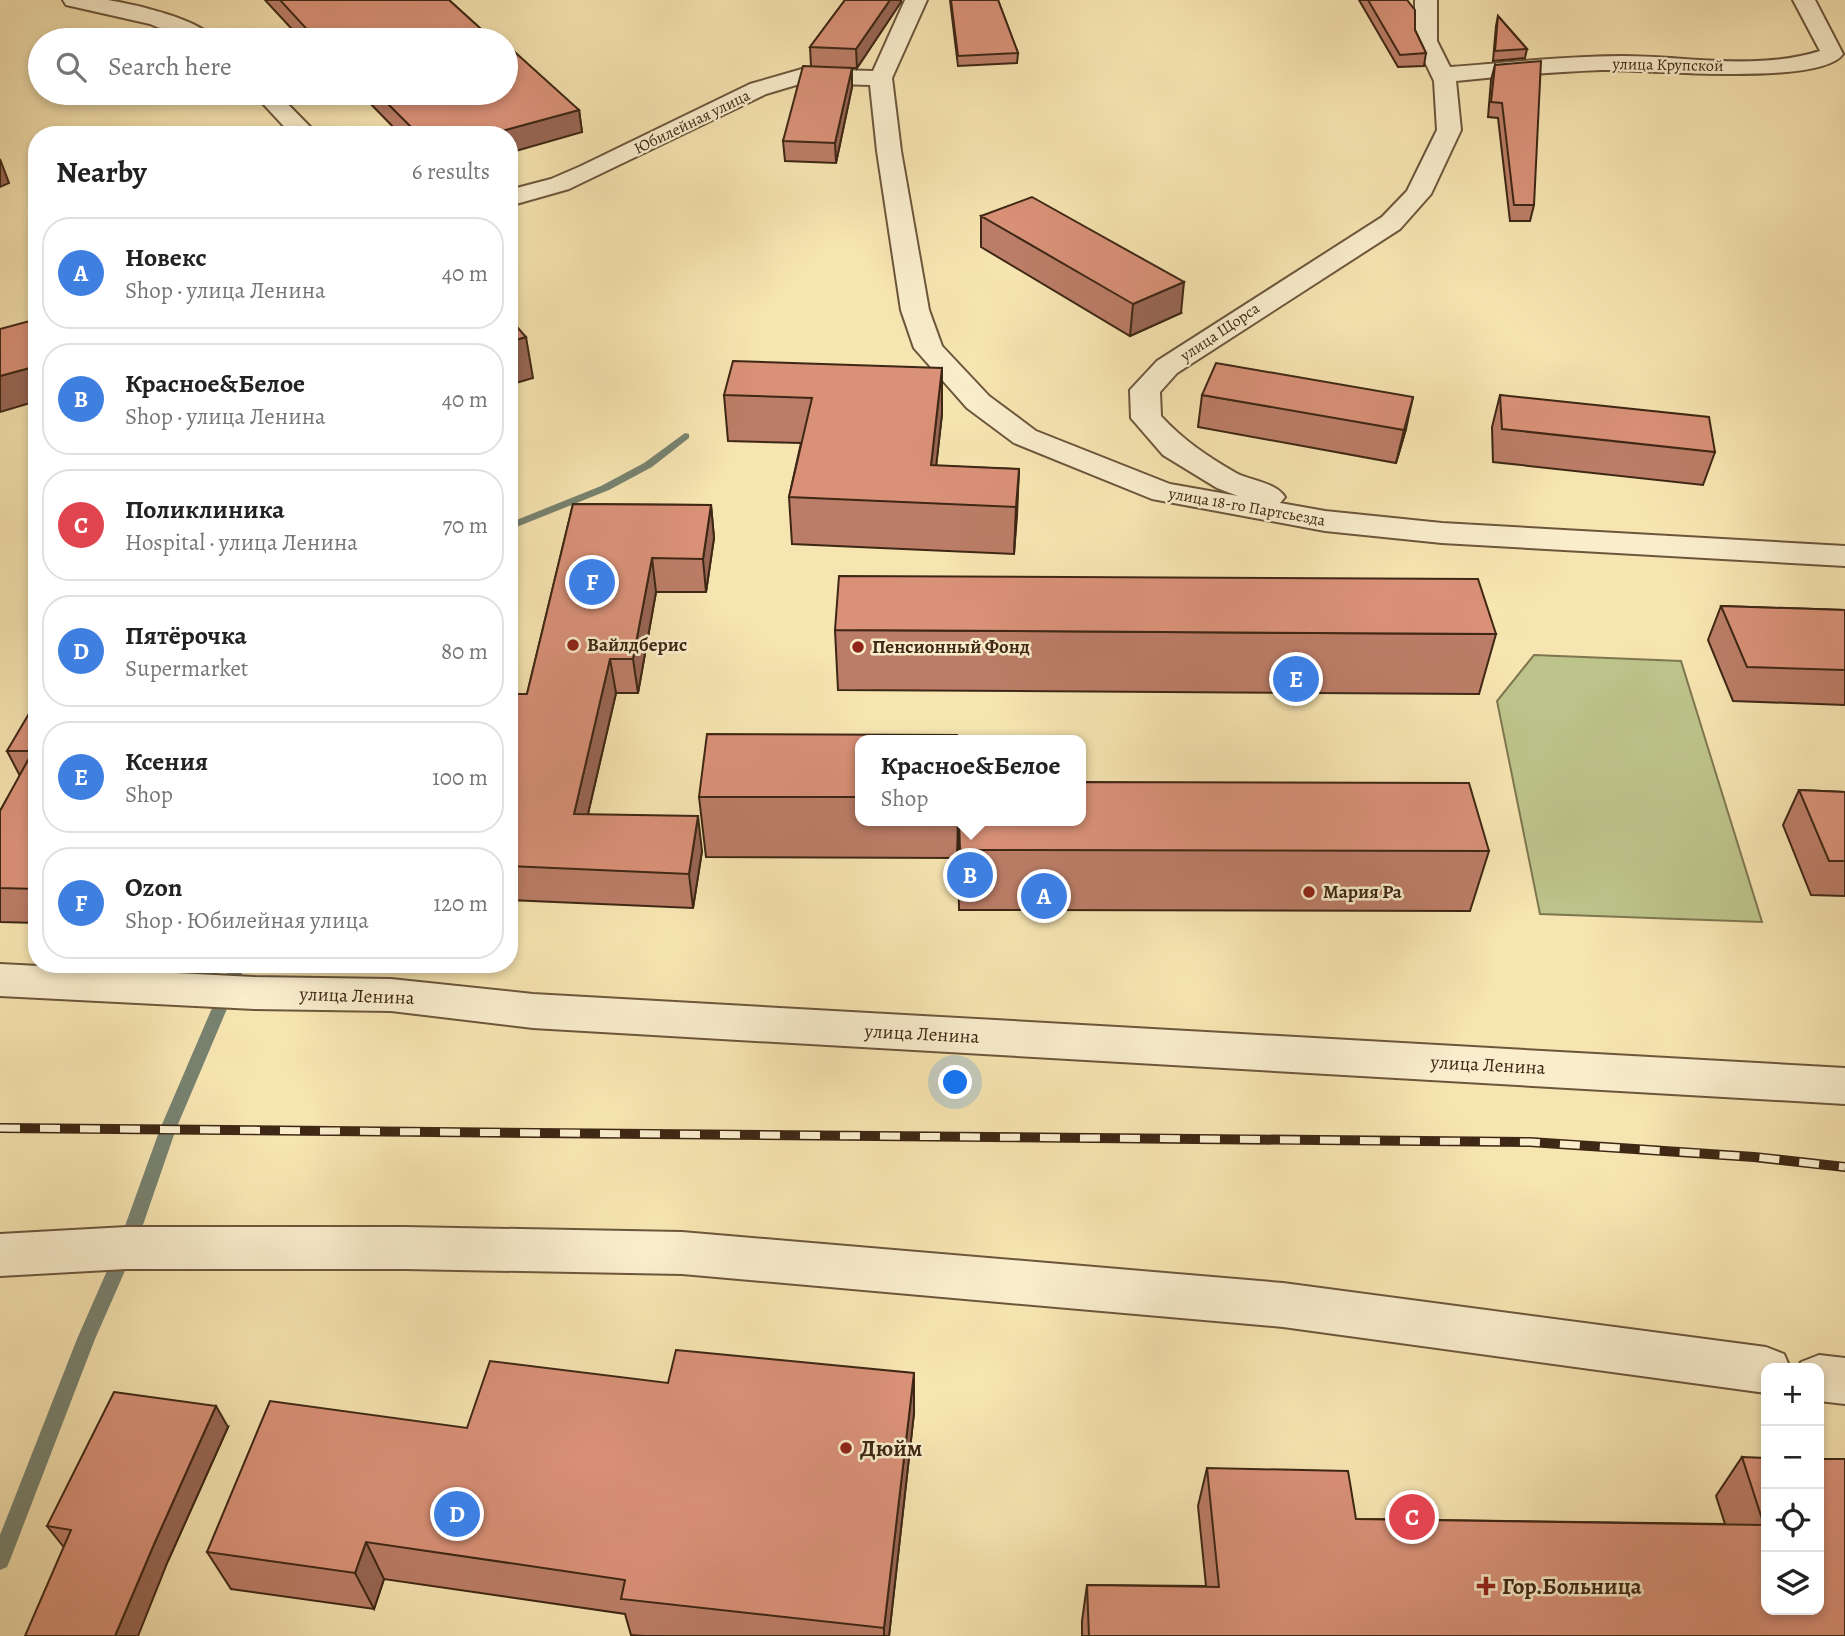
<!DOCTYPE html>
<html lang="en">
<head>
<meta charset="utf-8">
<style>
  body { margin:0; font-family:Alegreya,serif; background:#f2f2f2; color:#222 }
  .controls { position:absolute; right:21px; bottom:21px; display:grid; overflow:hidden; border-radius:14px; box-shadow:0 4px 10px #0003 }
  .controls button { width:63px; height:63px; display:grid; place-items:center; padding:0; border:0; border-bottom:2px solid #e0e0e0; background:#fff; color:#222; font:35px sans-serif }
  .you { position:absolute; left:956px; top:1083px; width:24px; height:24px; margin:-18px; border:5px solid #fff; border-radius:50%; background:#1a73e8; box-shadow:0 0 0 10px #1a73e833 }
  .badge { display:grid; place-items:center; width:46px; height:46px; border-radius:50%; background:#8f2418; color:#fff; font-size:23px; font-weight:700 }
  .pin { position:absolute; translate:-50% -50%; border:4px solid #fff; box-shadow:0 2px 7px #0006 }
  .popup { position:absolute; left:855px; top:735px; width:231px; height:91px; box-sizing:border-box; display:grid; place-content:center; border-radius:14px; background:#fff; filter:drop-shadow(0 2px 5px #0005); font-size:23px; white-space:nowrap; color:#767676 }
  .popup b { font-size:26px; color:#222 }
  .popup::after { content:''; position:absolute; left:50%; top:100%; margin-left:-14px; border:14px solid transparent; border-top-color:#fff }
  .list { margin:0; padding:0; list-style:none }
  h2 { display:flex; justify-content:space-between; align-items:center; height:91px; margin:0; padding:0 28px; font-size:30px }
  h2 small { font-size:23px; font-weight:400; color:#767676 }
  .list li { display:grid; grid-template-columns:46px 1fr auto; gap:21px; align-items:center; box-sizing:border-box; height:112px; margin:0 14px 14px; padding:0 14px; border:2px solid #e0e0e0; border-radius:28px }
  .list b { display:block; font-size:26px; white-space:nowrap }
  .list p { margin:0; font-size:23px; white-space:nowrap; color:#767676 }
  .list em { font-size:23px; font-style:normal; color:#767676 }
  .icon { flex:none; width:38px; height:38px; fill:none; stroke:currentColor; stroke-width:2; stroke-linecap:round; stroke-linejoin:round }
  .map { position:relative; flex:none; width:1845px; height:1636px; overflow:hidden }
  .search { position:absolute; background:#fff; box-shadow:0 4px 10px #0003; left:28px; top:28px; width:490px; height:77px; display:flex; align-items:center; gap:18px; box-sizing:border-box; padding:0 24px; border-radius:38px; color:#767676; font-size:26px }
  .panel { position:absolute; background:#fff; box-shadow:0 4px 10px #0003; left:28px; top:126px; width:490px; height:847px; border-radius:28px }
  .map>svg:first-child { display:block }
  .green { fill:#bdc48b; stroke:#7e7650; stroke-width:2 }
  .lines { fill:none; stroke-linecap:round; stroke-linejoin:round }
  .stream { fill:#778270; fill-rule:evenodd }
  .minor-casing { stroke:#6c563b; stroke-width:4 }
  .minor { fill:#f9edcc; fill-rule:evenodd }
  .rail-casing { stroke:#3e2714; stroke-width:10 }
  .rail { stroke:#f9edcc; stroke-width:7; stroke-dasharray:20; stroke-linecap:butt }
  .wall { fill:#bb7d67; stroke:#3e2714; stroke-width:2 }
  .shaded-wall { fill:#986654; stroke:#3e2714; stroke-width:2 }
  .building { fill:#d99178; stroke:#3e2714; stroke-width:2 }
  .poi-dot { fill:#8f2418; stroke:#f9edcc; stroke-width:2.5 }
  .labels { text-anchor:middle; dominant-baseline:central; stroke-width:5; stroke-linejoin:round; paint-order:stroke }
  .far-street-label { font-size:16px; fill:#3e2714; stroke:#f9edcc }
  .poi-label { font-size:19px; font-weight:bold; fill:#3e2714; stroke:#f9edcc; text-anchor:start }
  .street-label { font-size:19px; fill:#3e2714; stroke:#f9edcc }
  .near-poi-label { font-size:23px; font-weight:bold; fill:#3e2714; stroke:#f9edcc; text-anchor:start }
</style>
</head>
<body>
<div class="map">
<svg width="1845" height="1636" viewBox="0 0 1845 1636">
  <rect width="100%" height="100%" fill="#f6e4b1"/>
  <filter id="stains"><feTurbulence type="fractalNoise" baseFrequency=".00286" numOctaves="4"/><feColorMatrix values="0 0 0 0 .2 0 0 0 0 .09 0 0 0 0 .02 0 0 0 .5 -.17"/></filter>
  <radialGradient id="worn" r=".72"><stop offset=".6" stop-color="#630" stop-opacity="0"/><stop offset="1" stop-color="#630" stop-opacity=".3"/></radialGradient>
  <path class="green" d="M1534 655 1681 661 1762 922 1540 914 1497 701Z"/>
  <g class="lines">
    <path class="stream" d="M685 433 689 434V438L652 467 609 490 509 530V523L601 486 644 463Z
      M231 964H246L176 1129 135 1248 95 1339 10 1560 7 1567 0 1570V1535L77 1339 117 1248 160 1129Z"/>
    <defs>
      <path id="minor" d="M63 0C78 0 93 0 108 0 133 4 201 19 215 40H188L150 24 66 5Z
        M905 0H927L892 78 901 151 929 310 942 346 989 396 1036 431 1170 484 1238 496 1217 488 1163 455 1131 418 1130 390 1157 361 1382 217 1407 191 1437 130 1434 81 1415 41V0H1437V41L1450 67C1507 63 1564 56 1622 56 1686 56 1757 71 1820 51L1793 0H1815L1843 54C1821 87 1643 69 1601 70 1553 72 1504 76 1456 81L1461 130 1431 194 1400 229 1177 373 1160 392 1161 416C1184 441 1207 456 1236 473 1251 481 1275 482 1285 497L1280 503 1325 511 1442 523 1845 546V566L1442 543 1325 531 1152 499 1014 443 967 408 914 348 901 310 877 151 870 85 803 83 766 94 569 189 509 206V190L551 179 581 166 750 84 802 69 873 71Z
        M253 93H277L318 135H292Z
        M0 964 254 977 391 979 533 994 1845 1068V1104L533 1028 391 1011 254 1009 0 996Z
        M126 1227H405L682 1232 1283 1283 1766 1347 1784 1354 1790 1368H1766V1393L1283 1327 682 1274 405 1269H126L0 1276V1234Z
        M1819 1355 1845 1358V1404L1819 1401V1368H1798L1801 1362Z"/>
    </defs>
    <use href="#minor" class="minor-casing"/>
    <use href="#minor" class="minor"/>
    <defs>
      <path id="rail" d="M0 1128 1530 1142 1754 1157 1845 1167"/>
    </defs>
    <use href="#rail" class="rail-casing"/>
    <use href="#rail" class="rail"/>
  </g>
  <path class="wall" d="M265 0H449L492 39 501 40H302Z
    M845 0H901V2L857 68H852V87L836 163 785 161 783 141 811 66 810 47Z
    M950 0H998L1018 53 1017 63 958 66Z
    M1359 0H1407L1415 30 1426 53 1424 66 1398 67Z
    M1498 16 1527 49 1525 58 1493 61 1496 26Z
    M1495 65 1534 205 1530 221H1510L1498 118 1488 117 1491 80Z
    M360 93H506L579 110 582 132 509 135H401Z
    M981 216 1181 313 1130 336 981 247Z
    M942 368V414L936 466 1019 469 1014 554 792 544 789 497 801 443 728 441 724 395Z
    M1202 395 1406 429 1396 463 1198 427Z
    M1500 395 1715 452 1703 485 1493 462 1492 427Z
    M573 504 711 505 714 538 706 592H656L638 693H616L588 814 702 851 693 908 509 900V694H527Z
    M1721 606 1845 610V705L1733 701 1708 640Z
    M835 630 1496 634 1479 694 838 690Z
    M37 705V923L0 922V811L20 776 7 751Z
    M860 740V821H958L957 858 706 857 699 797Z
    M1799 790 1845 792V896L1811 895 1783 825Z
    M958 821H1080L1489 851 1470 911 959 910Z
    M914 1413 889 1636H643L631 1635 625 1614 384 1579 374 1609 231 1589 207 1552 467 1428Z
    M228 1427 168 1561 63 1546 47 1526Z
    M1742 1457 1845 1636H1082V1621L1087 1585 1206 1586 1198 1506 1207 1468 1356 1519 1725 1524 1716 1496Z"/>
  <path class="shaded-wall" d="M890 0H901V2L857 68 856 49Z
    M320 36 321 40H315L314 37Z
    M852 68V87L836 163 835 143Z
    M579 110 582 132 509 153V135H487Z
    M0 159 9 183 0 187Z
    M1184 282 1181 313 1130 336 1133 304Z
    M526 337 533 378 509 385V342Z
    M37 366V401L0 412V376Z
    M942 368V414L932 503 931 465Z
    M1413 397 1406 429 1396 463 1404 430Z
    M1019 469 1017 516 1014 554 1016 507Z
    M711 505 714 538 706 592 703 559Z
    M652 558 656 592 638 693 633 659Z
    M610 659 616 693 580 848 574 814Z
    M698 816 702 851 693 908 689 874Z
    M914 1373V1413L889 1636H884V1628Z
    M216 1406 228 1427 168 1561 138 1636H115L155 1542Z
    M366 1542 384 1579 374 1609 355 1573Z"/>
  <path class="building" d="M280 0H449L492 39 499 38 501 40H324L320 36 314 37Z
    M845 0H890L856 49 810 47Z
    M951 0H998L1018 53 958 56Z
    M1368 0H1407L1415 10V30L1426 53 1400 55Z
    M1498 16 1527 49 1495 51Z
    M506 44 579 110 487 135H419L377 93H506Z
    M1541 61 1534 205H1514L1502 103 1491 102 1495 65Z
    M803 66 852 68 835 143 783 141Z
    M1032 197 1184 282 1133 304 981 216Z
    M509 318 526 337 509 342Z
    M37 319V366L0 376V329Z
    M733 361 942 368 931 465 1019 469 1016 507 789 497 812 398 724 395Z
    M1216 363 1413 397 1404 430 1202 395Z
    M1500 395 1709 417 1715 452 1502 429Z
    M573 504 711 505 703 559 652 558 633 659H610L574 814 698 816 689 874 509 866V694H527Z
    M839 576 1478 579 1496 634 835 630Z
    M1721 606 1845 610V670L1747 667Z
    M34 705H37V889L0 888V811L33 751H7Z
    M707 734 957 735V740H860V797H699Z
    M1080 782 1469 783 1489 851 960 850 959 821H1080Z
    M1799 790 1845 792V861H1829Z
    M676 1350 914 1373 884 1628 621 1599 625 1580 366 1542 355 1573 207 1552 270 1401 467 1428 490 1361 668 1383Z
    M114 1392 216 1406 155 1542 115 1636H25L71 1530 47 1526Z
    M1742 1457 1766 1458V1610H1819V1459H1845V1636H1089L1087 1585 1219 1587 1207 1468 1348 1471 1356 1519 1764 1525Z"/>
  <g class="poi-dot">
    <circle cx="573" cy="645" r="7"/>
    <circle cx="858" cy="647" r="7"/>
    <circle cx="1309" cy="892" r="7"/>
    <circle cx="846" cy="1448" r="7"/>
    <path d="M1482.5 1575.5h7v7h7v7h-7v7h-7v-7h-7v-7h7z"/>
  </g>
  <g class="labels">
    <g class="far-street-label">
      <text transform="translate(1668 65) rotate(1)">улица Крупской</text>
      <text transform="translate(692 122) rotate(-26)">Юбилейная улица</text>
      <text transform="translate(1220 332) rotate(-34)">улица Щорса</text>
      <text transform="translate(1247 507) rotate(10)">улица 18-го Партсьезда</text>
    </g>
    <g class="poi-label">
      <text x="587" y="645">Вайлдберис</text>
      <text x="872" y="647">Пенсионный Фонд</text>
      <text x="1323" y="892">Мария Ра</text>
    </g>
    <g class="street-label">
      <text transform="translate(357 996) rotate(2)">улица Ленина</text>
      <text transform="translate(922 1034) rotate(3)">улица Ленина</text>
      <text transform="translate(1488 1065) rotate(3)">улица Ленина</text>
    </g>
    <g class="near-poi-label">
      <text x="860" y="1448">Дюйм</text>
      <text x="1502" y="1586">Гор.Больница</text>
    </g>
  </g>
  <rect width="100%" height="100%" filter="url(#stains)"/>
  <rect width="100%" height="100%" fill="url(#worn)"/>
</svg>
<div class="controls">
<button>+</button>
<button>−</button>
<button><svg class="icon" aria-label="locate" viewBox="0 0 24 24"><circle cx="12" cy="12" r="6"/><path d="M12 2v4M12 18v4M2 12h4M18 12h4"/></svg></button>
<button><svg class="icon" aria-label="layers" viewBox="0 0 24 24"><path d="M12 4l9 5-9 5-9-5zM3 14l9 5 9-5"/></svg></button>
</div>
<div class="you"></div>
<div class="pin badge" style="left:1044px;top:896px;background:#3f7fe0">A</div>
<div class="pin badge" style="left:970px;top:875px;background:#3f7fe0">B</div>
<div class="popup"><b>Красное&amp;Белое</b>Shop</div>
<div class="pin badge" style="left:1412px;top:1517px;background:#e0444e">C</div>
<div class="pin badge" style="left:457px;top:1514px;background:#3f7fe0">D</div>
<div class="pin badge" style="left:1296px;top:679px;background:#3f7fe0">E</div>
<div class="pin badge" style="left:592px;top:582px;background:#3f7fe0">F</div>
<div class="search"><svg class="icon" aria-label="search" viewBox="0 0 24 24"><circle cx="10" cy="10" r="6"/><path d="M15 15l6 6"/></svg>Search here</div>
<section class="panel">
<h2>Nearby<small>6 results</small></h2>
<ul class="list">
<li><span class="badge" style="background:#3f7fe0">A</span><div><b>Новекс</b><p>Shop · улица Ленина</p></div><em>40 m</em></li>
<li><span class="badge" style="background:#3f7fe0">B</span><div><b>Красное&amp;Белое</b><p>Shop · улица Ленина</p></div><em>40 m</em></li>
<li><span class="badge" style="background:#e0444e">C</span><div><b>Поликлиника</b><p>Hospital · улица Ленина</p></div><em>70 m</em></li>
<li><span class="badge" style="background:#3f7fe0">D</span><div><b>Пятёрочка</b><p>Supermarket</p></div><em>80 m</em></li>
<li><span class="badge" style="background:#3f7fe0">E</span><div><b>Ксения</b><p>Shop</p></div><em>100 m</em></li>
<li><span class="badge" style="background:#3f7fe0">F</span><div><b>Ozon</b><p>Shop · Юбилейная улица</p></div><em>120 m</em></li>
</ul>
</section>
</div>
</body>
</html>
